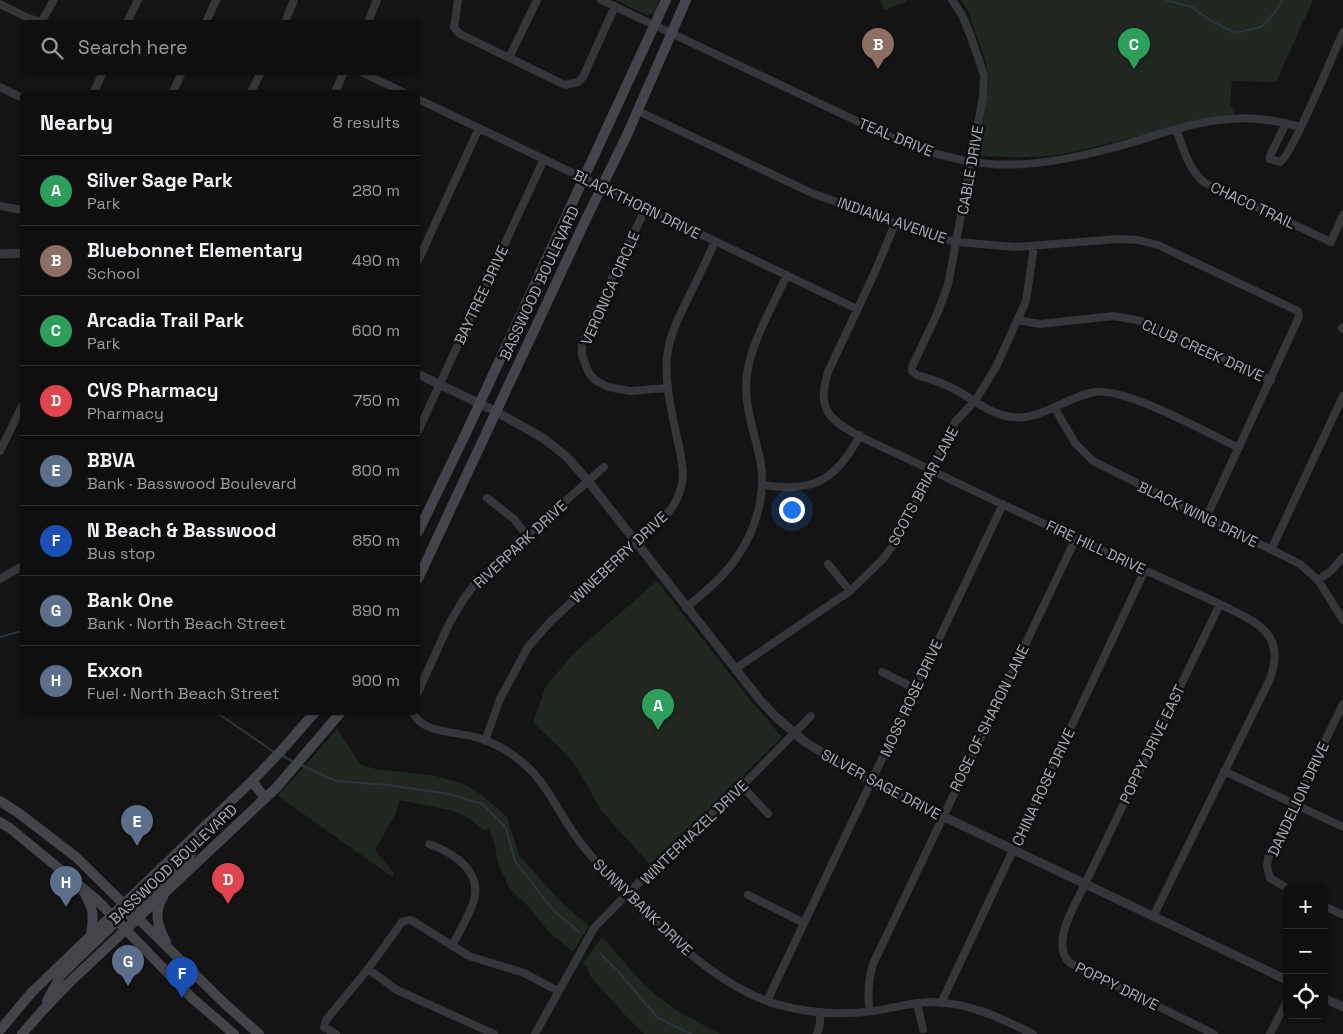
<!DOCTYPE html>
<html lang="en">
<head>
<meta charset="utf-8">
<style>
  body { margin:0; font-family:"Space Grotesk",sans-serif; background:#181819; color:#f1f3f6 }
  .controls { position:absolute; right:15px; bottom:15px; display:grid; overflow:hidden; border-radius:8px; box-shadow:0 1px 4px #0004 }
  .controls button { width:45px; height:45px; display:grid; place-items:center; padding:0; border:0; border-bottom:1px solid #2f2f30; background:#0f0f10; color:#f1f3f6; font:25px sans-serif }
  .you { position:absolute; left:791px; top:509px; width:18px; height:18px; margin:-12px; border:4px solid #fff; border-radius:50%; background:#1a73e8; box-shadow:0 0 0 8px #1a73e833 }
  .badge { display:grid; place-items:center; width:32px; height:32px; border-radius:50%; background:#0b8043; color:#fff; font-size:16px; font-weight:700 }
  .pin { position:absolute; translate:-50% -41px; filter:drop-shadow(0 1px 2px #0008) }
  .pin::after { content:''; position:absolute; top:26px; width:18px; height:15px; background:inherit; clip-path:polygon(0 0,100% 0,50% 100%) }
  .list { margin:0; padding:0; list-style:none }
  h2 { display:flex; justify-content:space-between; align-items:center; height:65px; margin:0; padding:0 20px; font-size:21px }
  h2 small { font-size:16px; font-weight:400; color:#9b9c9f }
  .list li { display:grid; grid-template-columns:32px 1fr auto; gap:15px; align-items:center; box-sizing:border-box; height:70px; padding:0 20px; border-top:1px solid #2f2f30 }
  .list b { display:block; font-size:19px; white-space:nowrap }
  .list p { margin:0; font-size:16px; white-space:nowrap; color:#9b9c9f }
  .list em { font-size:16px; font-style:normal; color:#9b9c9f }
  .icon { flex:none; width:28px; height:28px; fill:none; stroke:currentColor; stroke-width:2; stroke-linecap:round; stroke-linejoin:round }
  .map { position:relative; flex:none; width:1343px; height:1034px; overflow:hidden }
  .search { position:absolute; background:#0f0f10; box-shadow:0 1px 4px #0004; left:20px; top:20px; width:400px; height:55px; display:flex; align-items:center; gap:12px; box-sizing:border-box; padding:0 18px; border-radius:8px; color:#9b9c9f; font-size:19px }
  .panel { position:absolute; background:#0f0f10; box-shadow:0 1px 4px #0004; left:20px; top:90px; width:400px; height:625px; border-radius:8px }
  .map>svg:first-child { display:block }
  .green { fill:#202821 }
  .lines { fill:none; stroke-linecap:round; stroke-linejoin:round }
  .stream { stroke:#2e363d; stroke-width:2 }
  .minor { stroke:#35363a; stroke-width:8 }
  .tertiary { stroke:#35363a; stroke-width:9 }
  .secondary { stroke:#43454a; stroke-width:10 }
  .labels { text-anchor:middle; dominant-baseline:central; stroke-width:5; stroke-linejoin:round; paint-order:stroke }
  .street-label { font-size:15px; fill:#a7abb4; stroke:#0f0f10 }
</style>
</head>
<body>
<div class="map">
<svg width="1343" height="1034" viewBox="0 0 1343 1034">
  <rect width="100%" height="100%" fill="#141415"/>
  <path class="green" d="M616 0H659L655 12 647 15Z
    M880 0H907V2L884 10Z
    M961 0H1313L1276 82 1232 81 1230 106 1236 110 1234 115C1176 123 1120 143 1062 154 1036 159 1008 157 981 156L978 152 989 80 985 59 967 9Z
    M657 581 751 701 782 737 651 866 601 810 576 766 559 747 533 723 545 688 572 655Z
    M337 729 361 765 376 769 436 776 464 784 482 795 507 817 519 855 560 901 589 926 573 952 550 933 527 905 509 888 498 863 494 842 488 828 485 831 467 817 450 810 399 800 396 813 375 850 394 873 392 877 278 796Z
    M602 937 646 987 676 1010 720 1034H644L621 1011 590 976 588 968 583 963Z"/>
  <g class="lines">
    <path class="stream" d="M1166 0 1192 7 1211 21 1235 33 1261 27 1276 11 1282 0
      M0 637 22 631
      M216 712 274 752
      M281 755 294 762
      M301 765 336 781 388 785 449 794 482 804 506 828 515 861 554 911 579 932
      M600 953 618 971 657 1017 691 1034"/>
    <path class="minor" d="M458 0 454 28 460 34 565 85 578 82 583 77 615 6
      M601 0 899 141C928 152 959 162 991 164 1030 167 1070 159 1108 149 1148 139 1188 122 1229 119 1253 116 1279 121 1301 127
      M952 0 962 15 971 37 984 75 983 97 948 285 937 314 912 367V371L917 375C930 379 944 383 956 390 974 400 990 414 1011 417 1041 421 1066 397 1094 392 1126 387 1207 433 1239 448
      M0 4 28 18 41 22 54 0
      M127 22 138 0
      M206 22 216 0
      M285 22 294 0
      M368 22 377 0
      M509 58 537 0
      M361 72 403 92
      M0 87 22 98
      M94 92 103 72
      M173 92 182 72
      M251 92 261 72
      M335 92 344 72
      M418 99 857 309
      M638 111 814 194 931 236 957 242 1015 247 1118 239 1139 240 1158 245 1298 311 1299 317 1206 518
      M1286 123 1270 156V159L1280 162C1291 157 1335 50 1343 32
      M1176 129C1183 148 1189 171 1205 183L1331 242 1343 215
      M0 206 22 210
      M646 208 593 317 582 345V356L589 373 595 380 608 387 630 391 668 388
      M895 224 874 274 828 372C824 386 820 402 830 415 842 431 887 449 906 458 1010 509 1115 557 1220 604 1255 622 1287 632 1270 679L1153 917
      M418 261 479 128
      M1017 320 1040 324 1114 316 1141 321 1271 380
      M1342 328 1343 329
      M1054 407 1075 443 1093 461 1300 564 1318 580 1343 620
      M418 431 544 159
      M0 451 22 406
      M762 485C813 493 836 481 860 435
      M487 498 514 519 527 536
      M1271 550 1343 396
      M828 564 850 591
      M0 579 22 566
      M1318 580 1331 571 1343 557
      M686 608C704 592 724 577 737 557 756 530 767 492 760 459 754 431 743 403 747 374 751 343 774 303 787 275
      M735 669 850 591 883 559 894 544 922 492 931 470 955 422 975 401 996 367 1026 301 1034 246
      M882 672 916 689
      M418 692 449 624 463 600 475 584 493 565 604 467
      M413 712C421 735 462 731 481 739 496 744 511 752 523 763 547 782 561 818 580 842 593 860 608 874 623 890 665 934 723 991 783 1006 811 1013 844 1015 873 1011 893 1008 913 1002 933 1002 970 1003 1001 1018 1033 1034
      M485 741 500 699 528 647 551 621 636 543C648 532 661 523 671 509 691 480 681 459 675 428 670 405 665 380 667 357 669 335 680 315 689 296 698 278 707 260 715 241
      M1224 771 1343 827
      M742 786 768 814
      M429 844C454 853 484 872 473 903 468 918 459 932 452 946
      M1287 888 1270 878 1267 867 1268 858 1343 704
      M748 895 804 923
      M1324 906 1343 915
      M368 969 397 990 494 1034
      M767 1001 1003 504
      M941 1003 1145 570
      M917 1004 923 1029
      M870 1011C867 995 868 981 873 964L1076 538
      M336 1034 324 1027 326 1020 368 969 402 922 408 920H411L469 956 524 973 558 991
      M535 1034 594 928 627 894 742 786 811 716
      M817 1034 820 1024V1012
      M1214 1034 1070 963C1049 944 1076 904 1085 884L1220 604
      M1270 1034 1287 1001"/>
    <path class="tertiary" d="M0 254 22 253
      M418 374 495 411 543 438 567 457 588 481 760 700 776 717 805 742 871 782 1287 980
      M1324 998 1343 1007"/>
    <path class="secondary" d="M418 532 466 433 666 0
      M418 579 587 217 627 135 686 0
      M252 781 265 798
      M0 801 20 814 76 857 225 1004 259 1034
      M0 822 11 829 96 899 192 998 234 1034
      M83 891C94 909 94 914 91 935
      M163 897C153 914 158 926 166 942
      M131 917 132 912 188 859 201 833
      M47 1001 61 975 118 920 119 916
      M0 1030 32 992 255 778 281 751 315 712
      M22 1034 43 1010 72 980 277 787 341 712"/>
  </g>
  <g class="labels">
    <g class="street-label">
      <text transform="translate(896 137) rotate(22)">TEAL DRIVE</text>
      <text transform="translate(970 170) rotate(-80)">CABLE DRIVE</text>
      <text transform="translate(637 204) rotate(26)">BLACKTHORN DRIVE</text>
      <text transform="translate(1253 205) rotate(25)">CHACO TRAIL</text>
      <text transform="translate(892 220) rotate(19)">INDIANA AVENUE</text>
      <text transform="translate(539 283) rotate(-65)">BASSWOOD BOULEVARD</text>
      <text transform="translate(610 288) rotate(-66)">VERONICA CIRCLE</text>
      <text transform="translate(481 295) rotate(-65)">BAYTREE DRIVE</text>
      <text transform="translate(1203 350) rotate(24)">CLUB CREEK DRIVE</text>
      <text transform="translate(923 486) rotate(-62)">SCOTS BRIAR LANE</text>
      <text transform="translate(1198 514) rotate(26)">BLACK WING DRIVE</text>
      <text transform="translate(520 544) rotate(-43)">RIVERPARK DRIVE</text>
      <text transform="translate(1096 547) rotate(25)">FIRE HILL DRIVE</text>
      <text transform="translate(619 557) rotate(-43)">WINEBERRY DRIVE</text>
      <text transform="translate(911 698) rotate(-65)">MOSS ROSE DRIVE</text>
      <text transform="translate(989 718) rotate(-64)">ROSE OF SHARON LANE</text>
      <text transform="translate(1152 744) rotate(-64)">POPPY DRIVE EAST</text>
      <text transform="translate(881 784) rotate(28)">SILVER SAGE DRIVE</text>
      <text transform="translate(1043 787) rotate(-65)">CHINA ROSE DRIVE</text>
      <text transform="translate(1298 799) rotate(-65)">DANDELION DRIVE</text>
      <text transform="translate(694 832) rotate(-44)">WINTERHAZEL DRIVE</text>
      <text transform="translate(173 864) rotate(-43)">BASSWOOD BOULEVARD</text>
      <text transform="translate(643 907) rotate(44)">SUNNYBANK DRIVE</text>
      <text transform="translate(1117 986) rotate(26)">POPPY DRIVE</text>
    </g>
  </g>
</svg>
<div class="controls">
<button>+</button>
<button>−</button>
<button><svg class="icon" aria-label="locate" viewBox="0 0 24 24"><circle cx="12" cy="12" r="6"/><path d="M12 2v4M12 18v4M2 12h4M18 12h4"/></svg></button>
</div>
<div class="you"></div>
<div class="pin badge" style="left:658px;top:730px;background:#2e9e5b">A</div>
<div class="pin badge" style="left:878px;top:69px;background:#8d6e63">B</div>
<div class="pin badge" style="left:1134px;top:69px;background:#2e9e5b">C</div>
<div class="pin badge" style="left:228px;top:904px;background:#e0444e">D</div>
<div class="pin badge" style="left:137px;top:846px;background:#5c6f8a">E</div>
<div class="pin badge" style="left:182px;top:998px;background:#1a4fb4">F</div>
<div class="pin badge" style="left:128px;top:986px;background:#5c6f8a">G</div>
<div class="pin badge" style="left:66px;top:907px;background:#5c6f8a">H</div>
<div class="search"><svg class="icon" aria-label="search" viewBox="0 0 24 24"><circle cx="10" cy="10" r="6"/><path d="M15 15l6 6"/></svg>Search here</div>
<section class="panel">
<h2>Nearby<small>8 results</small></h2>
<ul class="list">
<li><span class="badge" style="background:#2e9e5b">A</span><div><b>Silver Sage Park</b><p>Park</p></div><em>280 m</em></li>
<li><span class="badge" style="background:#8d6e63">B</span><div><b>Bluebonnet Elementary</b><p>School</p></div><em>490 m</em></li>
<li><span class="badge" style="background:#2e9e5b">C</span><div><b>Arcadia Trail Park</b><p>Park</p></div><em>600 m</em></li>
<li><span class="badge" style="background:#e0444e">D</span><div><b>CVS Pharmacy</b><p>Pharmacy</p></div><em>750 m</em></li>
<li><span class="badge" style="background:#5c6f8a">E</span><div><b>BBVA</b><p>Bank · Basswood Boulevard</p></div><em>800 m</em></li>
<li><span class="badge" style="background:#1a4fb4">F</span><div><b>N Beach &amp; Basswood</b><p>Bus stop</p></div><em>850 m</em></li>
<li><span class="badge" style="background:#5c6f8a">G</span><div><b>Bank One</b><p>Bank · North Beach Street</p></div><em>890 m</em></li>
<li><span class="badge" style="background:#5c6f8a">H</span><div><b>Exxon</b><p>Fuel · North Beach Street</p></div><em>900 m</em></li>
</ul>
</section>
</div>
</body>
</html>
